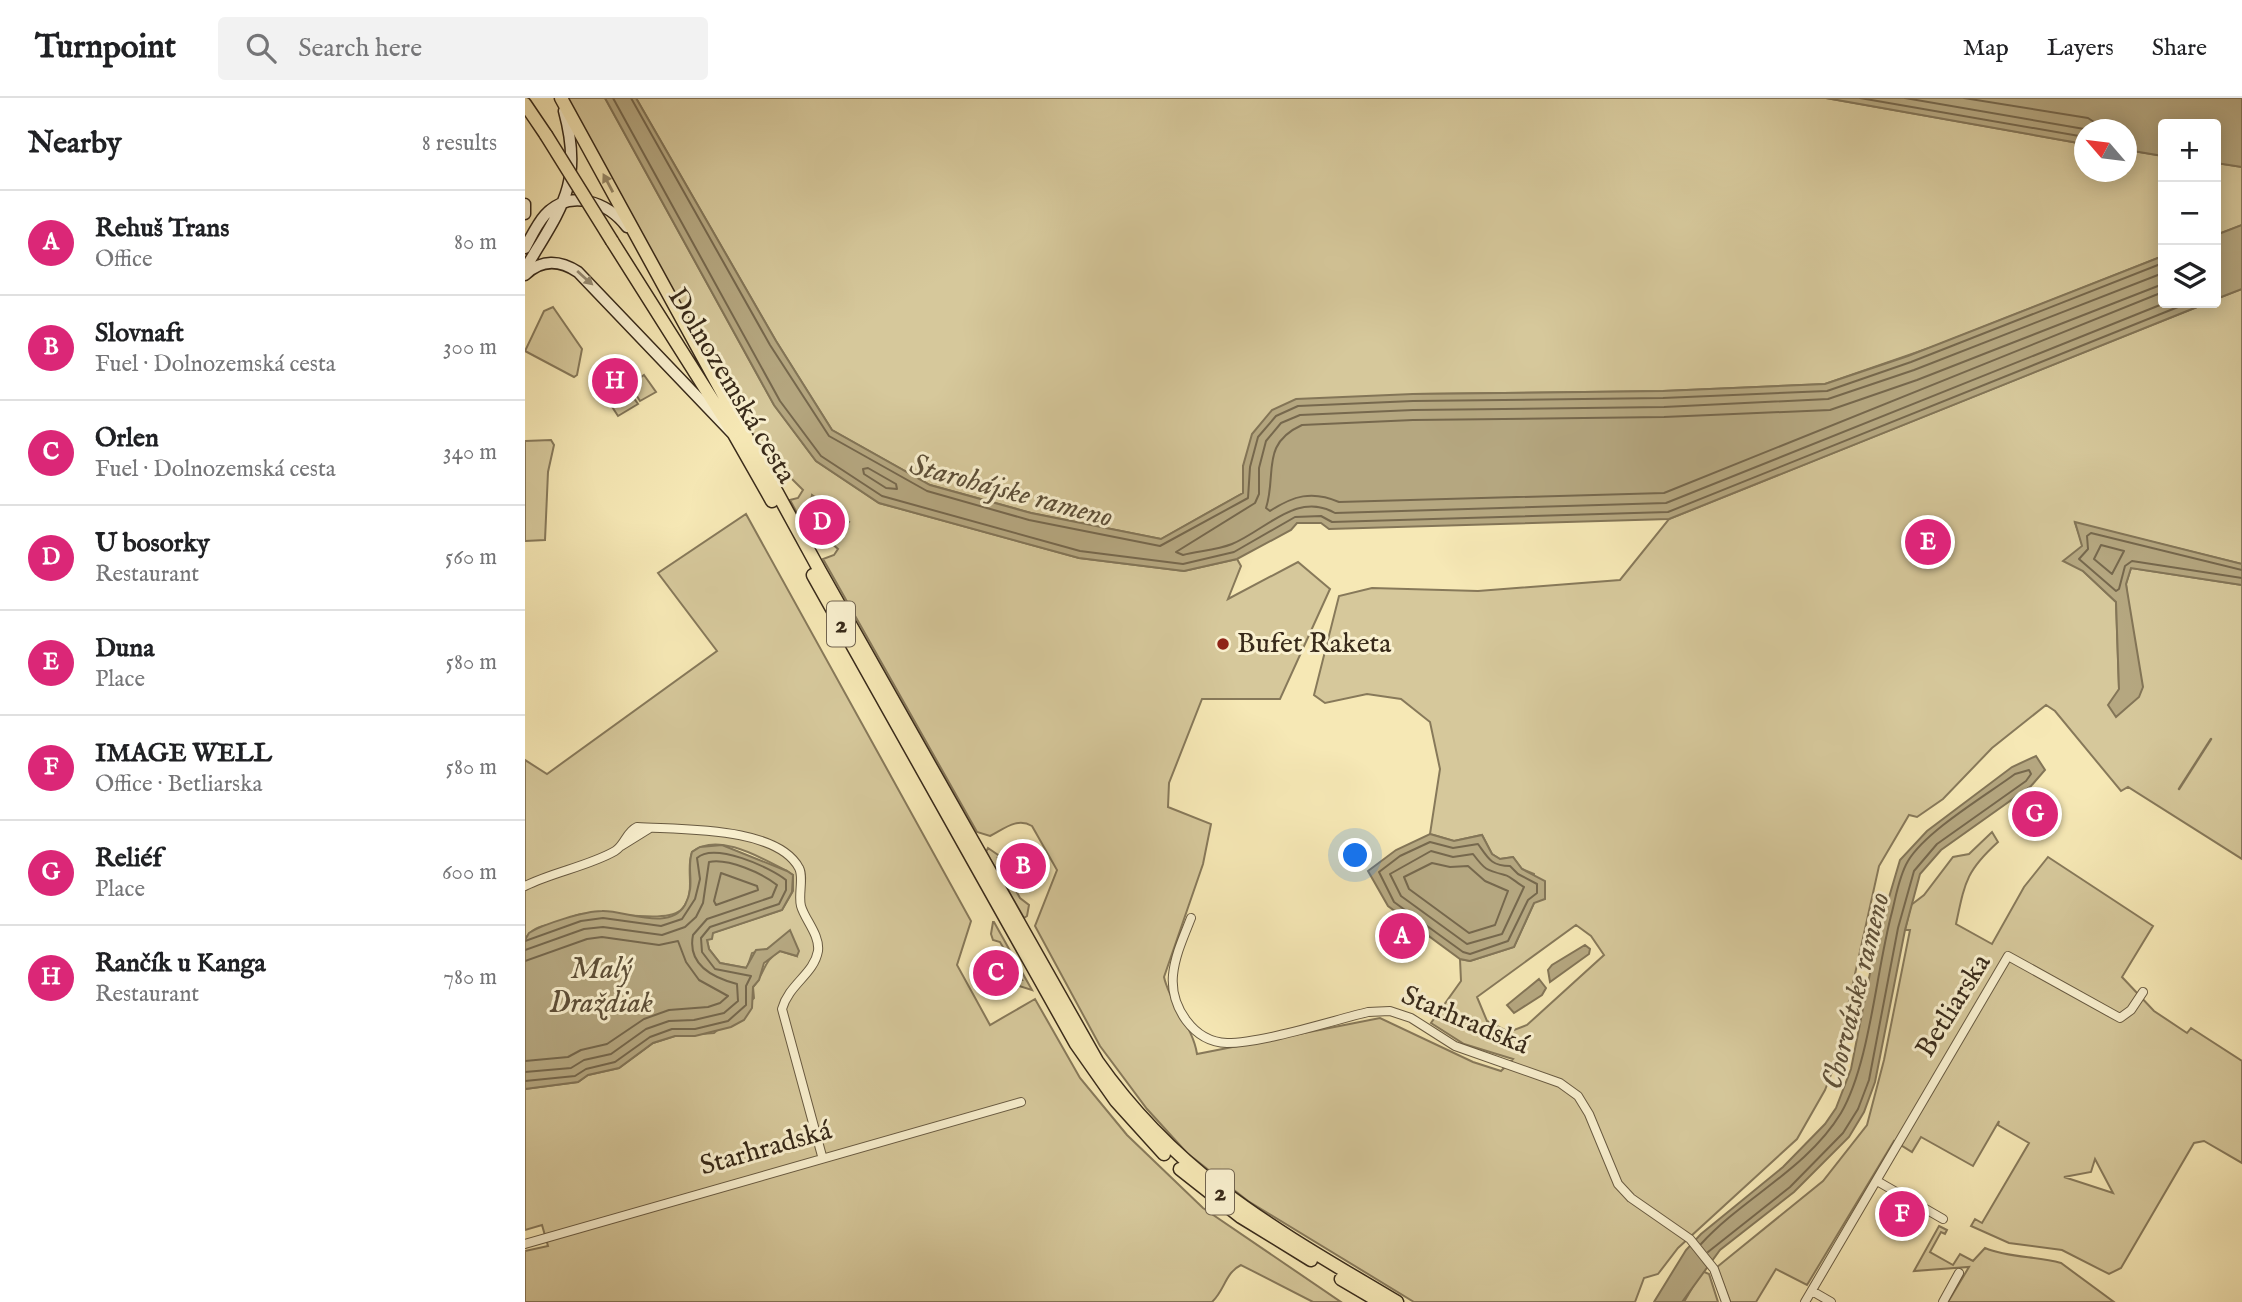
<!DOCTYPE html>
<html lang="en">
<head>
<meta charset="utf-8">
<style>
  body { margin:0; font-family:"IM FELL English",serif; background:#f2f2f2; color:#202124 }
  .controls { position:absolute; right:21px; top:21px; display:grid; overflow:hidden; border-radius:7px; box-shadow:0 4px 18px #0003 }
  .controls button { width:63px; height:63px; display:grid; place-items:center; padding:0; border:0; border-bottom:2px solid #e0e0e0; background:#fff; color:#202124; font:35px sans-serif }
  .compass { position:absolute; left:1549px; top:21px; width:63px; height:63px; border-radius:50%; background:#fff; box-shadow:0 4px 18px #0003; rotate:298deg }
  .you { position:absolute; left:831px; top:758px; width:24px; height:24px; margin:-18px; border:5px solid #fff; border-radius:50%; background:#1a73e8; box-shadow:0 0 0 10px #1a73e833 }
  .badge { display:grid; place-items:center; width:46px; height:46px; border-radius:50%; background:#db2777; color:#fff; font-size:23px; font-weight:700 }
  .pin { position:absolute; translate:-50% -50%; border:4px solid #fff; box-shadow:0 2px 7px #0006 }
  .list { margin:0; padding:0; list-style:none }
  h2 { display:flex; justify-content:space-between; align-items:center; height:91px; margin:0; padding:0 28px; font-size:30px }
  h2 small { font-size:23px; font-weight:400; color:#757577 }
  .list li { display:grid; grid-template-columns:46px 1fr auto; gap:21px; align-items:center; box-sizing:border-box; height:105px; padding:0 28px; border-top:2px solid #e0e0e0 }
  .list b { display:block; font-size:26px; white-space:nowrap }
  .list p { margin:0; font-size:23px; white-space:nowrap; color:#757577 }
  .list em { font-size:23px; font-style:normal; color:#757577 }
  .icon { flex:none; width:38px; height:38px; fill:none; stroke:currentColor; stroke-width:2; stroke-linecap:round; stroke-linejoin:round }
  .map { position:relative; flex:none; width:1717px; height:1204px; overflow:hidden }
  header { display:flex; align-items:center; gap:42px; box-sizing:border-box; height:98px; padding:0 35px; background:#fff; border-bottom:2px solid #e0e0e0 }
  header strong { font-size:33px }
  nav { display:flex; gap:38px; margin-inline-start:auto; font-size:24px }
  .search { width:490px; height:63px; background:#f2f2f2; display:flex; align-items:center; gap:18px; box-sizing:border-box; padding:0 24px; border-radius:7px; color:#757577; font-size:26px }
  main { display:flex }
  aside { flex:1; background:#fff }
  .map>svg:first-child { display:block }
  .green { fill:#d6c89b; stroke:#87795a; stroke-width:2; fill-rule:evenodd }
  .water { fill:#b5a780; stroke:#837557; stroke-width:2 }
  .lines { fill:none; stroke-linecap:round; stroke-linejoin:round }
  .shore { stroke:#76684d; stroke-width:2 }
  .stream { stroke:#837557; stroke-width:2.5 }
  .minor-casing { stroke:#685a41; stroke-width:10 }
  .secondary-casing { stroke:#382a1a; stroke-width:13 }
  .primary-casing { stroke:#382a1a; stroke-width:15 }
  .minor { stroke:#f9f0cf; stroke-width:8 }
  .secondary { stroke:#f9f0cf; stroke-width:10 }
  .primary { stroke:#f6e8b5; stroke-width:12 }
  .primary-bridge-casing { stroke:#382a1a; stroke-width:15; stroke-linecap:butt }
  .primary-bridge { stroke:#f6e8b5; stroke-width:12 }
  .oneway { fill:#978968 }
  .oneway2 { fill:#988d74 }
  .poi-dot { fill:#8f2418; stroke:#f9f0cf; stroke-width:2.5 }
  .labels { text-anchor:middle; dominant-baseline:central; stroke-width:6; stroke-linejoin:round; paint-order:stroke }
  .shield { fill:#f9f0cf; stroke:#726550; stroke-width:2 }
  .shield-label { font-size:26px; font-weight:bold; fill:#382a1a }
  .street-label { font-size:28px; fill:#382a1a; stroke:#f9f0cf }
  .poi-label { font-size:28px; fill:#382a1a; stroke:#f9f0cf; text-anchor:start }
  .water-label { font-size:30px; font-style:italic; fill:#5e5039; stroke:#f9f0cf }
</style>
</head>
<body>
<header>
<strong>Turnpoint</strong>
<div class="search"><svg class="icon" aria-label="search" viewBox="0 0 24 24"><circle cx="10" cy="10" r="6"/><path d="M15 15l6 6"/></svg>Search here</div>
<nav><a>Map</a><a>Layers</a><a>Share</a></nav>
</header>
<main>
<aside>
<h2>Nearby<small>8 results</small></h2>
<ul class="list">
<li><span class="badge">A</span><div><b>Rehuš Trans</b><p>Office</p></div><em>80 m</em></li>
<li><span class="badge">B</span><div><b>Slovnaft</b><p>Fuel · Dolnozemská cesta</p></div><em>300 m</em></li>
<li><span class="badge">C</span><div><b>Orlen</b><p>Fuel · Dolnozemská cesta</p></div><em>340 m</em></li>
<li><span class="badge">D</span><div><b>U bosorky</b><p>Restaurant</p></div><em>560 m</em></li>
<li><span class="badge">E</span><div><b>Duna</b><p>Place</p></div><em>580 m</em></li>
<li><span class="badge">F</span><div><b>IMAGE WELL</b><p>Office · Betliarska</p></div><em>580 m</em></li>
<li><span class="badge">G</span><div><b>Reliéf</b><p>Place</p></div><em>600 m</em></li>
<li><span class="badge">H</span><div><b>Rančík u Kanga</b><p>Restaurant</p></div><em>780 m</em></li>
</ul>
</aside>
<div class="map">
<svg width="1717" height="1204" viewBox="0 0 1717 1204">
  <rect width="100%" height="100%" fill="#f6e8b5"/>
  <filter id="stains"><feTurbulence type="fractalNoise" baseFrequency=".00286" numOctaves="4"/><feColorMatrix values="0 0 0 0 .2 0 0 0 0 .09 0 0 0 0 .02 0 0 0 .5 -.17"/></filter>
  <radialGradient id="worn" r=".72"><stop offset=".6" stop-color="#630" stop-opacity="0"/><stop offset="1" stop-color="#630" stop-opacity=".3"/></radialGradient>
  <path class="green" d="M41 0H80L249 307 291 363 354 405 554 460 659 473 712 461 716 468 703 501 773 464 805 491 755 601H677L644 685 643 709 686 726 678 766 639 879C645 906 668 929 672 956L855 920 948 964 976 973 988 961 939 946 906 925 936 883 935 861 945 863 989 849 1009 805V776L997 771 988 759 975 761 967 756 957 737 929 743 905 736 915 671 905 624 876 601 842 596 800 605 789 597 814 498 847 490 953 493 1095 482 1144 421 1682 205H1691V201L1717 191V466L1550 425 1558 448V473L1591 504 1594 591 1591 619 1605 524 1601 486 1606 470 1717 487V761L1603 689 1596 693 1530 613 1521 607 1467 650 1418 701 1392 719 1384 717 1354 768 1310 966 1300 992 1272 1041 1153 1150 1133 1176 1119 1180 1110 1204H889L723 1103 662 1055 622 1011 575 948 510 828 532 772 507 728C492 719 479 731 465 738L452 734 298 461 309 457 313 451 305 444 324 424 287 397 282 421 288 430 283 435 265 402 273 400 278 392 265 379 259 380 255 385ZM1051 827 1066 838 1079 857 1002 927 984 934 962 923 952 899Z
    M111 0H1301L1559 46 1560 74H1602V52L1638 58V158L1410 248 1300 286 1138 293 888 296 718 368V395L636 441 506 415 405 387 307 332 251 243Z
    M1691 65 1717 69V127L1691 137Z
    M28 209 57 251 52 277 49 279 0 253 19 213Z
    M119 277 131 294 115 303 105 287Z
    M103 292 113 306 93 318 84 304Z
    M26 342 29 347 23 374 20 442 0 443V343Z
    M221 416 446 823 432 867 465 927 510 901 555 980 602 1037 678 1110 816 1204H788L716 1167C700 1175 700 1192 687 1204H0V1153L23 1148 17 1127 0 1132V991L53 984 63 977 94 970 128 945 150 938 189 935 229 900 228 889C240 876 238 862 255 853L271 858 259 840 242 851 227 855 222 870 195 865 184 851 182 842 187 835 257 812 268 793V777L262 773C238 761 193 733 167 754 160 773 172 794 157 811 143 827 81 812 57 816 48 817 40 823 31 825 18 828 6 829 0 842V662L22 676 192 553 133 475Z
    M1467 734 1473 744C1441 773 1440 784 1431 826L1467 846 1499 789 1523 759 1628 828 1597 879 1629 913 1662 935 1666 930 1717 963V1065L1679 1043 1669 1045 1596 1170 1584 1176 1537 1152 1484 1145 1446 1128 1450 1121 1457 1125 1504 1045 1473 1027 1474 1023 1448 1068 1396 1039 1387 1054 1369 1043 1282 1187 1251 1171 1231 1204H1205L1192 1169 1298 1083 1342 1027 1359 962 1385 832H1380L1386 807 1399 797 1428 759 1444 756ZM1570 1061 1588 1095 1539 1079 1566 1074Z
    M463 750 479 761 473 760 495 800 504 807 502 818 499 820 461 754Z
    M468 824H469L507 892 494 888 491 882H497L475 844 468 842 466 836Z
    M1414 1128 1422 1132 1420 1136 1416 1134 1405 1154 1428 1167 1435 1156 1448 1163 1460 1150C1484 1160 1510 1158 1536 1165L1589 1204H1423L1444 1169 1389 1173Z
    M1177 1173 1184 1176 1193 1204H1159Z"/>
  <path class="water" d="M80 0H111L251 243 307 332 405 387 506 415 636 441 718 395V368L727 336 747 312 771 301 888 296 1138 293 1300 286 1383 258 1638 158V205H1682L1144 421 804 431 796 425H772L766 432 712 461 659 473 554 460 354 405 291 363 249 307Z
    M1301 0H1717V69L1691 65V26H1638V58L1602 52V32H1560L1559 46Z
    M1717 127V191L1691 201V137Z
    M1550 424 1717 466V487L1606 470 1601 486 1618 589 1614 599 1591 619 1583 607 1594 591 1591 504 1558 473 1538 463 1557 448Z
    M1511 658 1520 672 1506 688 1416 752 1395 776 1380 832 1350 984 1339 1014 1324 1039 1269 1094 1195 1152 1157 1204H1129L1161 1152 1176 1136 1258 1069 1300 1026 1311 1010 1326 971 1352 840 1375 762 1402 733 1487 669Z
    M905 736 929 743 957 737 967 756 975 761 988 759 997 771 1020 783V801L1009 805 989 849 945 863 935 861 863 808 843 773 871 752Z
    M197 747 262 773 268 777 267 794 257 812 188 835 187 841 182 842 184 851 195 865 221 870 231 852 242 851 265 832 274 853 272 858 255 853 239 865 234 882 228 889 227 910 219 922 206 929 170 938H150L128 945 94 970 63 977 53 984 0 991V842L4 835C18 826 60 813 77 813 100 812 144 834 160 807 171 787 161 772 167 754L175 749Z
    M1060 847 1065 851 1064 856 1025 884 1023 872 1027 867Z
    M1014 881 1021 890 1017 897 989 915 982 907Z"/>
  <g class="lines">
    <path class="shore" d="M88 0 255 303 296 358 357 398 555 453 658 466 709 454 770 419 796 418 807 424 1143 414 1663 205
      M106 0 245 247 304 338 402 393 504 422 635 448 723 400 725 369 733 339 751 318 773 308 888 303 1138 300 1302 293 1386 264 1638 165
      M1335 0 1560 39
      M1380 0 1565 32
      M1439 0 1563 20 1581 32
      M1638 175 1389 272 1303 301 1139 309 888 312 775 317 756 325 741 343 734 370V396L730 405 651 454 658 457C674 453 692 452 707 446 741 432 772 393 810 415L1141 405 1640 205
      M1638 186 1392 282 1305 312 1139 319 888 322 777 327C735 346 752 376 741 410L745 413C768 398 787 392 814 404L1139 395 1638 194
      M343 370 371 386 372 391 361 390 339 376 338 371Z
      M1576 447 1599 453 1587 476 1569 461Z
      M1717 472 1566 435 1562 438 1563 451 1554 461 1591 493 1594 491 1600 468 1607 463 1717 480
      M905 744 928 750 953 746C963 760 966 768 985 768L993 776 1012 786V795L1003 802 983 843 945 856 938 854 869 804 854 774 875 758Z
      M906 753 928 759 948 756C960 772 961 772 980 777 985 778 993 786 999 789L977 836 942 846 876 798 865 776Z
      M907 765 925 769 943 768 960 783 983 793 970 827 944 835 884 791 879 779Z
      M196 775 232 788 233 792 191 807 189 803Z
      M0 843 56 823 78 820 136 828 157 821 170 801 175 781 172 760C189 744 245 769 261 782V792L254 806 185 829 176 840 177 854 190 871 226 878 221 888V907L203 923 170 931H147L125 939 90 964 61 971 50 978 0 983
      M0 852 59 831 78 829 137 837 160 829 171 819 178 805 184 764C203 760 237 775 252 787L247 799 182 821 168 837C162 867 189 880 212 886L213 903 199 915 169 922 144 923 121 931 86 956 59 962 46 970 0 974
      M0 863 62 841 77 839 134 847 153 843 161 864 174 882 203 898 195 905 183 909 144 912 119 921 82 946 56 952 43 959 0 963
      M1176 1146C1219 1099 1282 1071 1316 1015 1345 965 1351 873 1367 814 1371 798 1374 778 1383 763 1401 733 1460 698 1490 676L1504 672 1506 676 1501 683 1412 746 1389 773 1373 830 1344 982 1333 1011 1318 1035 1265 1089 1183 1154"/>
    <path class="stream" d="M1654 691 1686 641"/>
    <defs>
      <path id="minor" d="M96 748 125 730
        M0 788C28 774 64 768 90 753 100 747 101 734 112 729 154 732 252 728 274 770 279 779 273 797 276 808 280 822 295 837 293 853 289 876 264 886 257 911L297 1058
        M666 820C659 838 650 857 648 877 645 908 668 944 702 945 738 945 806 923 843 914L865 913 886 920 930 948 1035 985 1053 998 1064 1016 1093 1086 1106 1100 1165 1141 1189 1171 1201 1204
        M1352 1083 1418 1121
        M0 1146 496 1004
        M1287 1193 1306 1204
        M1280 1204 1483 858 1595 920 1606 912 1618 894
        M1418 1204 1434 1175"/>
      <path id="secondary" d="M0 106V116
        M0 150C6 139 12 126 20 117 45 90 83 104 102 129
        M0 171C36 110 59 86 39 13
        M0 177C16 161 35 162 53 174L206 334"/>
      <path id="primary" d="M36 0 295 473 572 963C654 1080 753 1133 872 1204
        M0 6 21 37
        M87 143 209 336 247 403
        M288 477 551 946 591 1003 639 1056
        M655 1071 716 1119 786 1162
        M816 1181 855 1204"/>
    </defs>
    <use href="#minor" class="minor-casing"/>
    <use href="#secondary" class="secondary-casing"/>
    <use href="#primary" class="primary-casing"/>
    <use href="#minor" class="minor"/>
    <use href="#secondary" class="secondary"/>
    <use href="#primary" class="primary"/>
    <defs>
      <path id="primary-bridge" d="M21 37 87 143"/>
    </defs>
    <use href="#primary-bridge" class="primary-bridge-casing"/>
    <use href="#primary-bridge" class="primary-bridge"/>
  </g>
  <defs><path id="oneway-solid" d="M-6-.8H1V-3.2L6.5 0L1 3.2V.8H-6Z" transform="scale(1.75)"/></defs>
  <use class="oneway" href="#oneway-solid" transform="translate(83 85) rotate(-118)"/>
  <use class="oneway2" href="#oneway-solid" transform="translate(60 180) rotate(42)"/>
  <circle class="poi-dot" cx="698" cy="546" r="7"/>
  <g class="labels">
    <g class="shield">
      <rect x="302" y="503.5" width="28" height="45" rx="5"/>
      <rect x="681" y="1071.5" width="28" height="45" rx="5"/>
    </g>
    <g class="shield-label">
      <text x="316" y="526">2</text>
      <text x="695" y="1094">2</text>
    </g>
    <g class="street-label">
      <text transform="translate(206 288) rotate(59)">Dolnozemská cesta</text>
      <text transform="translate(1429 908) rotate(-58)">Betliarska</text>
      <text transform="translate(940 923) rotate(23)">Starhradská</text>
      <text transform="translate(241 1051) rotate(-16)">Starhradská</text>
    </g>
    <g class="poi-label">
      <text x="712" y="546">Bufet Raketa</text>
    </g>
    <g class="water-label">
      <text transform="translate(486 394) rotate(15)">Starohájske rameno</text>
      <text x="76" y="872">Malý<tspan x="76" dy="34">Draždiak</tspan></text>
      <text transform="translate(1332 893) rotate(-76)">Chorvátske rameno</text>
    </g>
  </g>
  <rect width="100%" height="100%" filter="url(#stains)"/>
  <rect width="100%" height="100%" fill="url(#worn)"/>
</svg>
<div class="controls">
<button>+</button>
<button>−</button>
<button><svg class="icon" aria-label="layers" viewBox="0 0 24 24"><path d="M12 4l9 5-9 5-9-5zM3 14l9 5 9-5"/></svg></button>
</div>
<svg class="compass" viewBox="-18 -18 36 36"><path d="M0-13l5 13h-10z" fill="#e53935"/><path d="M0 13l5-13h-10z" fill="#757577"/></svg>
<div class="you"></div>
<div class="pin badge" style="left:877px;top:838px">A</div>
<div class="pin badge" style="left:498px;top:768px">B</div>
<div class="pin badge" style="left:471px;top:875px">C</div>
<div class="pin badge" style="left:297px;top:424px">D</div>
<div class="pin badge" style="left:1403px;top:444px">E</div>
<div class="pin badge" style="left:1377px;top:1116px">F</div>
<div class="pin badge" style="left:1510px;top:716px">G</div>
<div class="pin badge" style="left:90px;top:283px">H</div>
</div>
</main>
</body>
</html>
